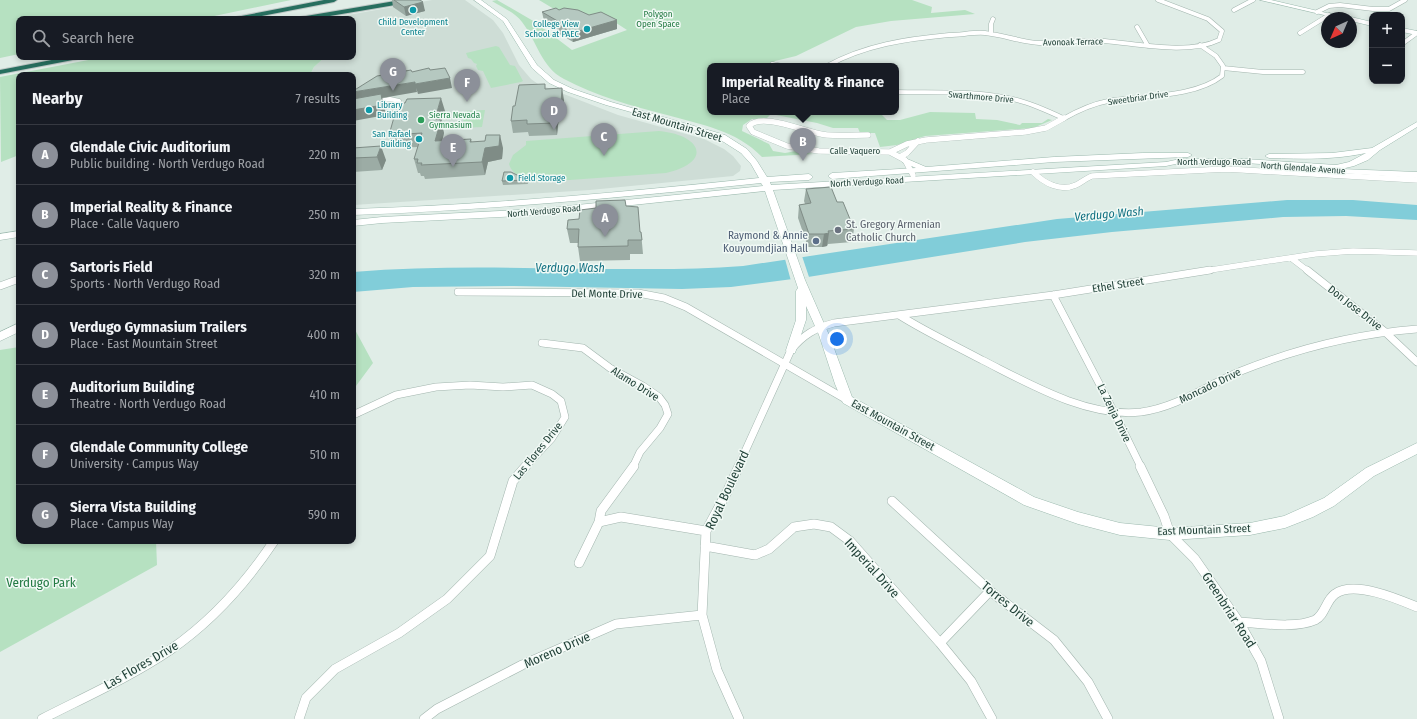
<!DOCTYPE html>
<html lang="en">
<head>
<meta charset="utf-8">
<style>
  body { margin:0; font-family:"Fira Sans Condensed",sans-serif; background:#242831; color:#f1f3f6 }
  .controls { position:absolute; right:12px; top:12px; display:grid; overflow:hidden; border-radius:8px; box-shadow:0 2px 6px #0003 }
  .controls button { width:36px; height:36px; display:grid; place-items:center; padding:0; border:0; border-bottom:1px solid #363941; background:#171b24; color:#f1f3f6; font:20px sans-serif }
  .compass { position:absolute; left:1321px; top:12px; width:36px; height:36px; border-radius:50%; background:#171b24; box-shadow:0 2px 6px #0003; rotate:224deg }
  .you { position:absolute; left:837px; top:339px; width:14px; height:14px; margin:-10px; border:3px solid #fff; border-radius:50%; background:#1a73e8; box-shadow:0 0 0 6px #1a73e833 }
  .badge { display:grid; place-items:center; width:26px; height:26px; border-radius:50%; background:#8c9099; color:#fff; font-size:13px; font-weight:700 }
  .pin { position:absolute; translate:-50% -33px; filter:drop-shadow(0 1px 2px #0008) }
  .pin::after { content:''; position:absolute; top:21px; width:14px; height:12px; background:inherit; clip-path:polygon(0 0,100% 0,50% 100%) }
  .popup { position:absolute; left:707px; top:63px; width:192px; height:52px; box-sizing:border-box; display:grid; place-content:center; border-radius:8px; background:#171b24; filter:drop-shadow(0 1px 3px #0005); font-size:13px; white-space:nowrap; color:#9ea1a6 }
  .popup b { font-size:15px; color:#f1f3f6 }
  .popup::after { content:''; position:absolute; left:50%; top:100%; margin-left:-8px; border:8px solid transparent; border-top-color:#171b24 }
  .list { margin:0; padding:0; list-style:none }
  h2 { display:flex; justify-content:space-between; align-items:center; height:52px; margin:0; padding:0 16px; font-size:17px }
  h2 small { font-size:13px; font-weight:400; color:#9ea1a6 }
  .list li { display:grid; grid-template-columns:26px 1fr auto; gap:12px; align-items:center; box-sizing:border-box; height:60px; padding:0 16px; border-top:1px solid #363941 }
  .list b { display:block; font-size:15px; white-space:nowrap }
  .list p { margin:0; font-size:13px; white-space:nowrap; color:#9ea1a6 }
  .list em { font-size:13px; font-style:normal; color:#9ea1a6 }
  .icon { flex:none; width:22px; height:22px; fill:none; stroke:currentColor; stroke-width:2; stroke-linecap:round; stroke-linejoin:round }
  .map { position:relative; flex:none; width:1417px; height:719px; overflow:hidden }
  .search { position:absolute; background:#171b24; box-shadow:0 2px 6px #0003; left:16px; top:16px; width:340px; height:44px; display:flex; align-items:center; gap:10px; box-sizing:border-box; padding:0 14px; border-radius:8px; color:#9ea1a6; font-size:15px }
  .panel { position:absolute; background:#171b24; box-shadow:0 2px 6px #0003; left:16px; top:72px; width:340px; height:472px; border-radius:8px }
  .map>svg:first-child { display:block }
  .built { fill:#ceddd6 }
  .green { fill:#b6e1c1 }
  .water { fill:#81cdd9 }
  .pier { fill:#e0ede7 }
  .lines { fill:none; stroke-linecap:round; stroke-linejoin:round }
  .street-far3-casing { stroke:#a2b5ae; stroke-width:5 }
  .street-far2-casing { stroke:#a2b5ae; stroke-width:6 }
  .street-far1-casing { stroke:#a2b5ae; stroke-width:8 }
  .street-casing { stroke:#a2b5ae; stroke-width:10 }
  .secondary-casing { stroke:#9dbaaf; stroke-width:1 }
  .highway-casing { stroke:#c0c9c7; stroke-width:2 }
  .street-far3 { stroke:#fff; stroke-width:4 }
  .street-far2 { stroke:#fff; stroke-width:5.5 }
  .street-far1 { stroke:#fff; stroke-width:7 }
  .street { stroke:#fff; stroke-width:9 }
  .secondary { fill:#fff; fill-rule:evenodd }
  .highway { fill:#276f5f; fill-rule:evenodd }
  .wall { fill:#9caca5 }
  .shaded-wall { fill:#7f8c86 }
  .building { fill:#b5c8c0; stroke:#7f8c86 }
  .culture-dot { fill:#0f9aa8; stroke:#f1f9f5; stroke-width:1.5 }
  .leisure-dot { fill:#2e9e5b; stroke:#f1f9f5; stroke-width:1.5 }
  .worship-dot { fill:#6b7280; stroke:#f1f9f5; stroke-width:1.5 }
  .service-dot { fill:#5c6f8a; stroke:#f1f9f5; stroke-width:1.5 }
  .labels { text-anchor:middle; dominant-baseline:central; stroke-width:3; stroke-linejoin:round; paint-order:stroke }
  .far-park-label { font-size:9px; fill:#247b44; stroke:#f1f9f5 }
  .far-culture-label { font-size:9px; fill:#0d838f; stroke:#f1f9f5; text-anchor:end }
  .far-street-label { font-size:9px; fill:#1f3f36; stroke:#f1f9f5 }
  .far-leisure-label { font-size:9px; fill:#27864d; stroke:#f1f9f5; text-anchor:start }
  .street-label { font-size:11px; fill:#1f3f36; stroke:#f1f9f5 }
  .worship-label { font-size:11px; fill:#5b616d; stroke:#f1f9f5; text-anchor:start }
  .service-label { font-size:11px; fill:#4e5e75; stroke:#f1f9f5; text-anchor:end }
  .water-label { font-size:12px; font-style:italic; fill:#127182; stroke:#f1f9f5 }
  .near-street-label { font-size:13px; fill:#1f3f36; stroke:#f1f9f5 }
  .near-park-label { font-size:13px; fill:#247b44; stroke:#f1f9f5 }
</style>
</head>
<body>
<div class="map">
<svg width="1417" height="719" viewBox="0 0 1417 719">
  <rect width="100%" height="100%" fill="#e0ede7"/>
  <path class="built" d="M432 0H465L493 20 503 33 519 65 531 79 538 84 618 115 704 139 724 149 733 156 741 166 740 171 733 176 590 190 353 205V75H310L314 67 325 57H353V19H326Z"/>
  <path class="green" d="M0 0H291L200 19H19V54L0 58Z
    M497 0 535 22 572 50 627 30 607 17 559 12 539 0H912L932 7 931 13 965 10 975 14 891 21 856 27 796 56 775 61 770 66H710V112H879L887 120H900L930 112 975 113 976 119 997 120 1020 125 1022 123H1042L1048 119 1052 120 1033 128 925 136 897 145 880 147 875 133H860L858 128H833L817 123 771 114 766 119H752L743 125 742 131 769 144 773 151 785 153 796 151 813 154 762 157C736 130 702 125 667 115 632 106 596 96 564 79 541 67 537 41 522 22 516 13 501 7 492 1Z
    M496 46 499 47 510 65 515 66 523 81 521 82 491 88 483 71 478 70 476 66 477 64 474 63 471 59 468 58 466 53Z
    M104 57H325L314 67 310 75H19V155L1 162 0 77Z
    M485 110 482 127 462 128 465 111Z
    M659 131C702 135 713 162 666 173L542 182C530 181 513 178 509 164L513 155 526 145V141Z
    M353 326 373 363 353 390Z
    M19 347V541H156L157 565 0 652V350Z"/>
  <path class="water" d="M1287 200H1353L1417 205V220L1346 216 1283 217 1112 232 1025 242 808 277 731 287 682 289 514 286 413 287 353 292V272C436 265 520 268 604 269 651 269 697 270 743 266L1057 219Z"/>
  <path class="pier" d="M802 256 809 277 791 281 785 259Z"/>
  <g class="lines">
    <defs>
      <path id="street-far3" d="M1234 10 1253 0
        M1317 12 1329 6 1340 5 1373 9H1389L1405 0
        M1137 27 1148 46
        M1300 33 1329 15
        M991 34V24L993 19
        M1402 44 1417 33
        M772 64 783 66
        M827 66C865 45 906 39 949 35 961 35 973 32 985 33 1004 35 1021 42 1039 43 1061 44 1083 39 1105 41 1139 44 1188 55 1219 40L1222 31 1208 19 1158 0
        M1223 68 1263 72H1303
        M896 92C936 93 978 90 1017 100 1033 104 1048 111 1063 118
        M374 102 390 99 399 101
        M1063 119C1077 111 1092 104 1108 101 1142 95 1194 98 1222 76L1223 66 1216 56 1200 45"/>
      <path id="street-far2" d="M868 135C855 135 841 136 827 135 809 134 762 111 749 126L753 132 787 146 819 151 890 152 905 160 913 175
        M890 152 907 144 926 140 1025 132 1046 128 1064 118
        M900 157 907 153 918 141
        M1033 172C1044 183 1060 192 1076 185 1081 183 1086 178 1092 176L1226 169 1417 180
        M1291 258 1308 271
        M1204 271 1315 254 1353 251 1417 253"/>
      <path id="street-far1" d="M1307 270 1384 331 1417 362
        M0 286 19 279
        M458 292 638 293 664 298 686 307 847 400
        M1053 295 1114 412 1141 467
        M899 315C926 332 954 345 982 360 1028 383 1087 418 1141 412 1178 407 1207 385 1241 371 1298 348 1356 334 1417 329
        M542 343 583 348 610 368 643 386 659 397 665 405 668 414 660 428 640 452 633 467
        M353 415 396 395 436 387 470 385 503 387 532 385 552 394 561 401 565 417 552 438 525 467
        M738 467 791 350C803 335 815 328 834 323L1053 295 1210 270"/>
      <path id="street" d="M739 466 727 492 706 531 702 615 717 670 739 719
        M1140 466 1164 516 1170 534 1195 559 1239 622 1261 661 1279 719
        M892 501 990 591 1054 640 1088 682 1108 719
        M599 522 621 517 706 531
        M705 546 755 555 769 549 794 527 814 524 831 527 850 541 940 643 971 681 992 719
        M579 563 599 522 601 511 634 466
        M1239 622C1261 623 1295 629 1315 620 1325 615 1326 600 1335 594 1354 580 1398 599 1417 607
        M940 643 990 591
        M42 719C85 697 130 677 170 650 212 621 246 583 274 541
        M299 719 306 698 335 669 399 633 447 599 490 556 513 481 526 466
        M424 719 437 709 522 665 616 624 702 615"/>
      <path id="secondary" d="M474 0H481L507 19 537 65 554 80 573 89 611 102 725 135 747 149 757 161 767 177 809 174 813 177 809 180 770 182 771 185 1166 162 1180 159H1245L1336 165 1349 162 1366 153C1334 160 1302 159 1269 158L1265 156 1269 154 1332 153 1372 148 1417 122V127L1380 150 1368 160 1354 166 1341 169 1417 172V178L1340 173H1337L1336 171 1337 169 1245 163H1180L1166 166 773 190 805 280 829 335 852 397 1034 497 1078 512 1120 523 1170 528 1250 523 1284 516 1324 498 1366 468 1417 443V454L1374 476 1334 506 1313 517 1285 528 1250 535 1170 540 1120 535 1078 524 1024 505 843 403 835 384 819 335 806 306V320L795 353H787L786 350 796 320V291L798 288 765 191 538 215 382 223 353 226V220L382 217 538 209 763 186 761 183C626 197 490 210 353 215V209C489 205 624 192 759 178L751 164 741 153 719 139 695 130 606 105 568 92 549 83 532 68 503 21Z
        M1260 0H1271L1348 18H1337Z
        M1351 17 1372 22V26L1351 21V18H1349Z
        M1402 28 1417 31V35L1402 32Z
        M1143 153H1188L1192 155 1188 157 1054 162 832 179 828 176 832 173 916 168 902 162 901 160 905 158 926 167 1054 157Z
        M19 231V237L0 240V234Z
        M19 323V332L0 341V332Z"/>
      <path id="highway" d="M324 0H337L334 2 246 19H233L236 17Z
        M401 0H416L413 2 312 19H297L300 17Z
        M67 57H82L78 59 0 74V70Z"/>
    </defs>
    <use href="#street-far3" class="street-far3-casing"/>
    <use href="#street-far2" class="street-far2-casing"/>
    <use href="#street-far1" class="street-far1-casing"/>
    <use href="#street" class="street-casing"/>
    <use href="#secondary" class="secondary-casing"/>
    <use href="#highway" class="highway-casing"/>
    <use href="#street-far3" class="street-far3"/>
    <use href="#street-far2" class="street-far2"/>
    <use href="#street-far1" class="street-far1"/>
    <use href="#street" class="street"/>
    <use href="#secondary" class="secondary"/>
    <use href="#highway" class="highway"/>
  </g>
  <path class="wall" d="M392 0H420L425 11 406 16 393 7Z
    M542 12 589 15 617 20V29L573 42 558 33 557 29 544 21Z
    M546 89 564 100 563 116H559L557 135 529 136 528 132 513 133 511 121 515 106Z
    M445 111 441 122 444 133 442 140 471 139 472 142 503 148 502 159 488 162 485 175 425 179 424 176H421L420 173H418L414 159 418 147 393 148 389 135Z
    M353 148 386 160 382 170 353 172Z
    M527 180 528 184 503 185 502 181Z
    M806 189 837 202 854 229 852 242 828 244 827 246 822 247H808L798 218 799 205 805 204 804 201Z
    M626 206 640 232H641L643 254H630V260L580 261 578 247V243H570L567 229Z"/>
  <path class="shaded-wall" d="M423 2 425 11 406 16 404 7Z
    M617 20V29L573 42 572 33Z
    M450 78 452 88 418 94 415 84Z
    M415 82 417 92 382 98 386 115 353 121V92Z
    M562 88 564 100 563 116 561 104Z
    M441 98 445 111 441 122 444 133 439 154 435 141V119Z
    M557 104 559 116 557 135 555 123Z
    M500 135 503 148 502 159 488 162 485 175 482 162 485 148Z
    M381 146 386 160 382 170 377 157Z
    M829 233 827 246 822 247 824 234Z"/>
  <path class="building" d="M394 0H420L423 2 404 7Z
    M556 8 559 10 564 8 578 10 589 15 601 12 617 20 572 33 557 24 561 23 542 12Z
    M429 68 430 70 445 68 450 78 415 84V82L353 92V91L377 76 411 70 412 72Z
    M545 84V89L562 88 561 104H557L555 123 527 124V120L511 121 513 106H515L519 85Z
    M381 94 383 105 353 110V99Z
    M441 98 435 119 441 120 435 141 471 139 470 142 485 141 486 135H500L499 146 485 148 482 162 421 165 422 163H417L418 159H414L422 133 389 135 398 103H405L407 99Z
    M381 146 377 157 353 158V148Z
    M504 172H511L527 180 502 181Z
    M831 187 837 202H843L854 229 828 231 829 233 824 234H809L799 205 811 203 806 189Z
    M625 200 626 206 638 207 640 232H641L642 240H628V246L578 247 579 229H567L568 220 579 219 580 210 596 208V201Z"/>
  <g class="culture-dot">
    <circle cx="413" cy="10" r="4"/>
    <circle cx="587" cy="29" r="4"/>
    <circle cx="369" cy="110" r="4"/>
    <circle cx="419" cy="139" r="4"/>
    <circle cx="510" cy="178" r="4"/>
  </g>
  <circle class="leisure-dot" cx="421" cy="120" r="4"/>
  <circle class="worship-dot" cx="838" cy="230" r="4"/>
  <circle class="service-dot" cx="816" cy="241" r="4"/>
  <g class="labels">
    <g class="far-park-label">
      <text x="658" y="14">Polygon<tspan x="658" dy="10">Open Space</tspan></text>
    </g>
    <g class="far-culture-label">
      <text x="413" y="22" text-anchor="middle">Child Development<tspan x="413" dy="10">Center</tspan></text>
      <text x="579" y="24">College View<tspan x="579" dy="10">School at PAEC</tspan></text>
      <text x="377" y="105" text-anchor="start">Library<tspan x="377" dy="10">Building</tspan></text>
      <text x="411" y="134">San Rafael<tspan x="411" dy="10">Building</tspan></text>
      <text x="518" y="178" text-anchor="start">Field Storage</text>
    </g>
    <g class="far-street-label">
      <text transform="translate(1073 42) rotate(-1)">Avonoak Terrace</text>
      <text transform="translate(981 97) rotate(5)">Swarthmore Drive</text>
      <text transform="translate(1138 98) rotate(-8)">Sweetbriar Drive</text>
      <text x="855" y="151">Calle Vaquero</text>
      <text x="1214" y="162">North Verdugo Road</text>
      <text transform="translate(1303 168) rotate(4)">North Glendale Avenue</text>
      <text transform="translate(867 182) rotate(-3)">North Verdugo Road</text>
      <text transform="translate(544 211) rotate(-5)">North Verdugo Road</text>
    </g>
    <g class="far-leisure-label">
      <text x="429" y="115">Sierra Nevada<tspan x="429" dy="10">Gymnasium</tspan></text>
    </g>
    <g class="street-label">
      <text transform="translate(677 125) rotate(17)">East Mountain Street</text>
      <text transform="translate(1118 285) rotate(-9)">Ethel Street</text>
      <text transform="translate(607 294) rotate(1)">Del Monte Drive</text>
      <text transform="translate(1355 308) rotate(38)">Don Jose Drive</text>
      <text transform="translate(635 384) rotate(32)">Alamo Drive</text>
      <text transform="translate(1210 386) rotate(-26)">Moncado Drive</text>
      <text transform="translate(1114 413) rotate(64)">La Zenja Drive</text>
      <text transform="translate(893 425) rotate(29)">East Mountain Street</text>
      <text transform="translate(538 451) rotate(-51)">Las Flores Drive</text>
      <text transform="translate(1204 530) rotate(-2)">East Mountain Street</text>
    </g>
    <g class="worship-label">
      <text x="846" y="224">St. Gregory Armenian<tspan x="846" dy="13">Catholic Church</tspan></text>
    </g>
    <g class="service-label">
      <text x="808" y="235">Raymond &amp; Annie<tspan x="808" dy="13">Kouyoumdjian Hall</tspan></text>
    </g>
    <g class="water-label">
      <text transform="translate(1109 214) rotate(-5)">Verdugo Wash</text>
      <text x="570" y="268">Verdugo Wash</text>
    </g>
    <g class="near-street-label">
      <text transform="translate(727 490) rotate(-65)">Royal Boulevard</text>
      <text transform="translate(872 568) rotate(48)">Imperial Drive</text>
      <text transform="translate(1008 604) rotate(39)">Torres Drive</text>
      <text transform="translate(1229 610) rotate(57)">Greenbriar Road</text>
      <text transform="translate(557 650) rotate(-24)">Moreno Drive</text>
      <text transform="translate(141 665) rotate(-30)">Las Flores Drive</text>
    </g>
    <g class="near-park-label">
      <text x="41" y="582">Verdugo Park</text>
    </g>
  </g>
</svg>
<div class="controls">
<button>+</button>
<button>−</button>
</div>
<svg class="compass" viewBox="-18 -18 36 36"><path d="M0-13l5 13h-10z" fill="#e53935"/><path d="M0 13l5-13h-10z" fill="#9ea1a6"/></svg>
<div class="you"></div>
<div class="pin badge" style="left:605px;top:237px">A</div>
<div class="pin badge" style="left:803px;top:161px">B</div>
<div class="popup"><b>Imperial Reality &amp; Finance</b>Place</div>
<div class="pin badge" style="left:604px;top:156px">C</div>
<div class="pin badge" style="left:554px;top:130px">D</div>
<div class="pin badge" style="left:453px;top:167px">E</div>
<div class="pin badge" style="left:467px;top:102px">F</div>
<div class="pin badge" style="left:393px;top:91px">G</div>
<div class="search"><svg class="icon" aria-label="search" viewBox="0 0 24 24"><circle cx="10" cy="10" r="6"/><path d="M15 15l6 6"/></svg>Search here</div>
<section class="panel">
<h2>Nearby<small>7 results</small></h2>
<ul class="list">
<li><span class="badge">A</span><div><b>Glendale Civic Auditorium</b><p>Public building · North Verdugo Road</p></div><em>220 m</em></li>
<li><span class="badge">B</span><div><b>Imperial Reality &amp; Finance</b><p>Place · Calle Vaquero</p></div><em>250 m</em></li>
<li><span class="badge">C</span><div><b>Sartoris Field</b><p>Sports · North Verdugo Road</p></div><em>320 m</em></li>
<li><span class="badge">D</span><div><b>Verdugo Gymnasium Trailers</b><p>Place · East Mountain Street</p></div><em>400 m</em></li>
<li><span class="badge">E</span><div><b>Auditorium Building</b><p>Theatre · North Verdugo Road</p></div><em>410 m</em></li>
<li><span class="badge">F</span><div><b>Glendale Community College</b><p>University · Campus Way</p></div><em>510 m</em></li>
<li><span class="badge">G</span><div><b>Sierra Vista Building</b><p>Place · Campus Way</p></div><em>590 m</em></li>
</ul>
</section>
</div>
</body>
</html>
